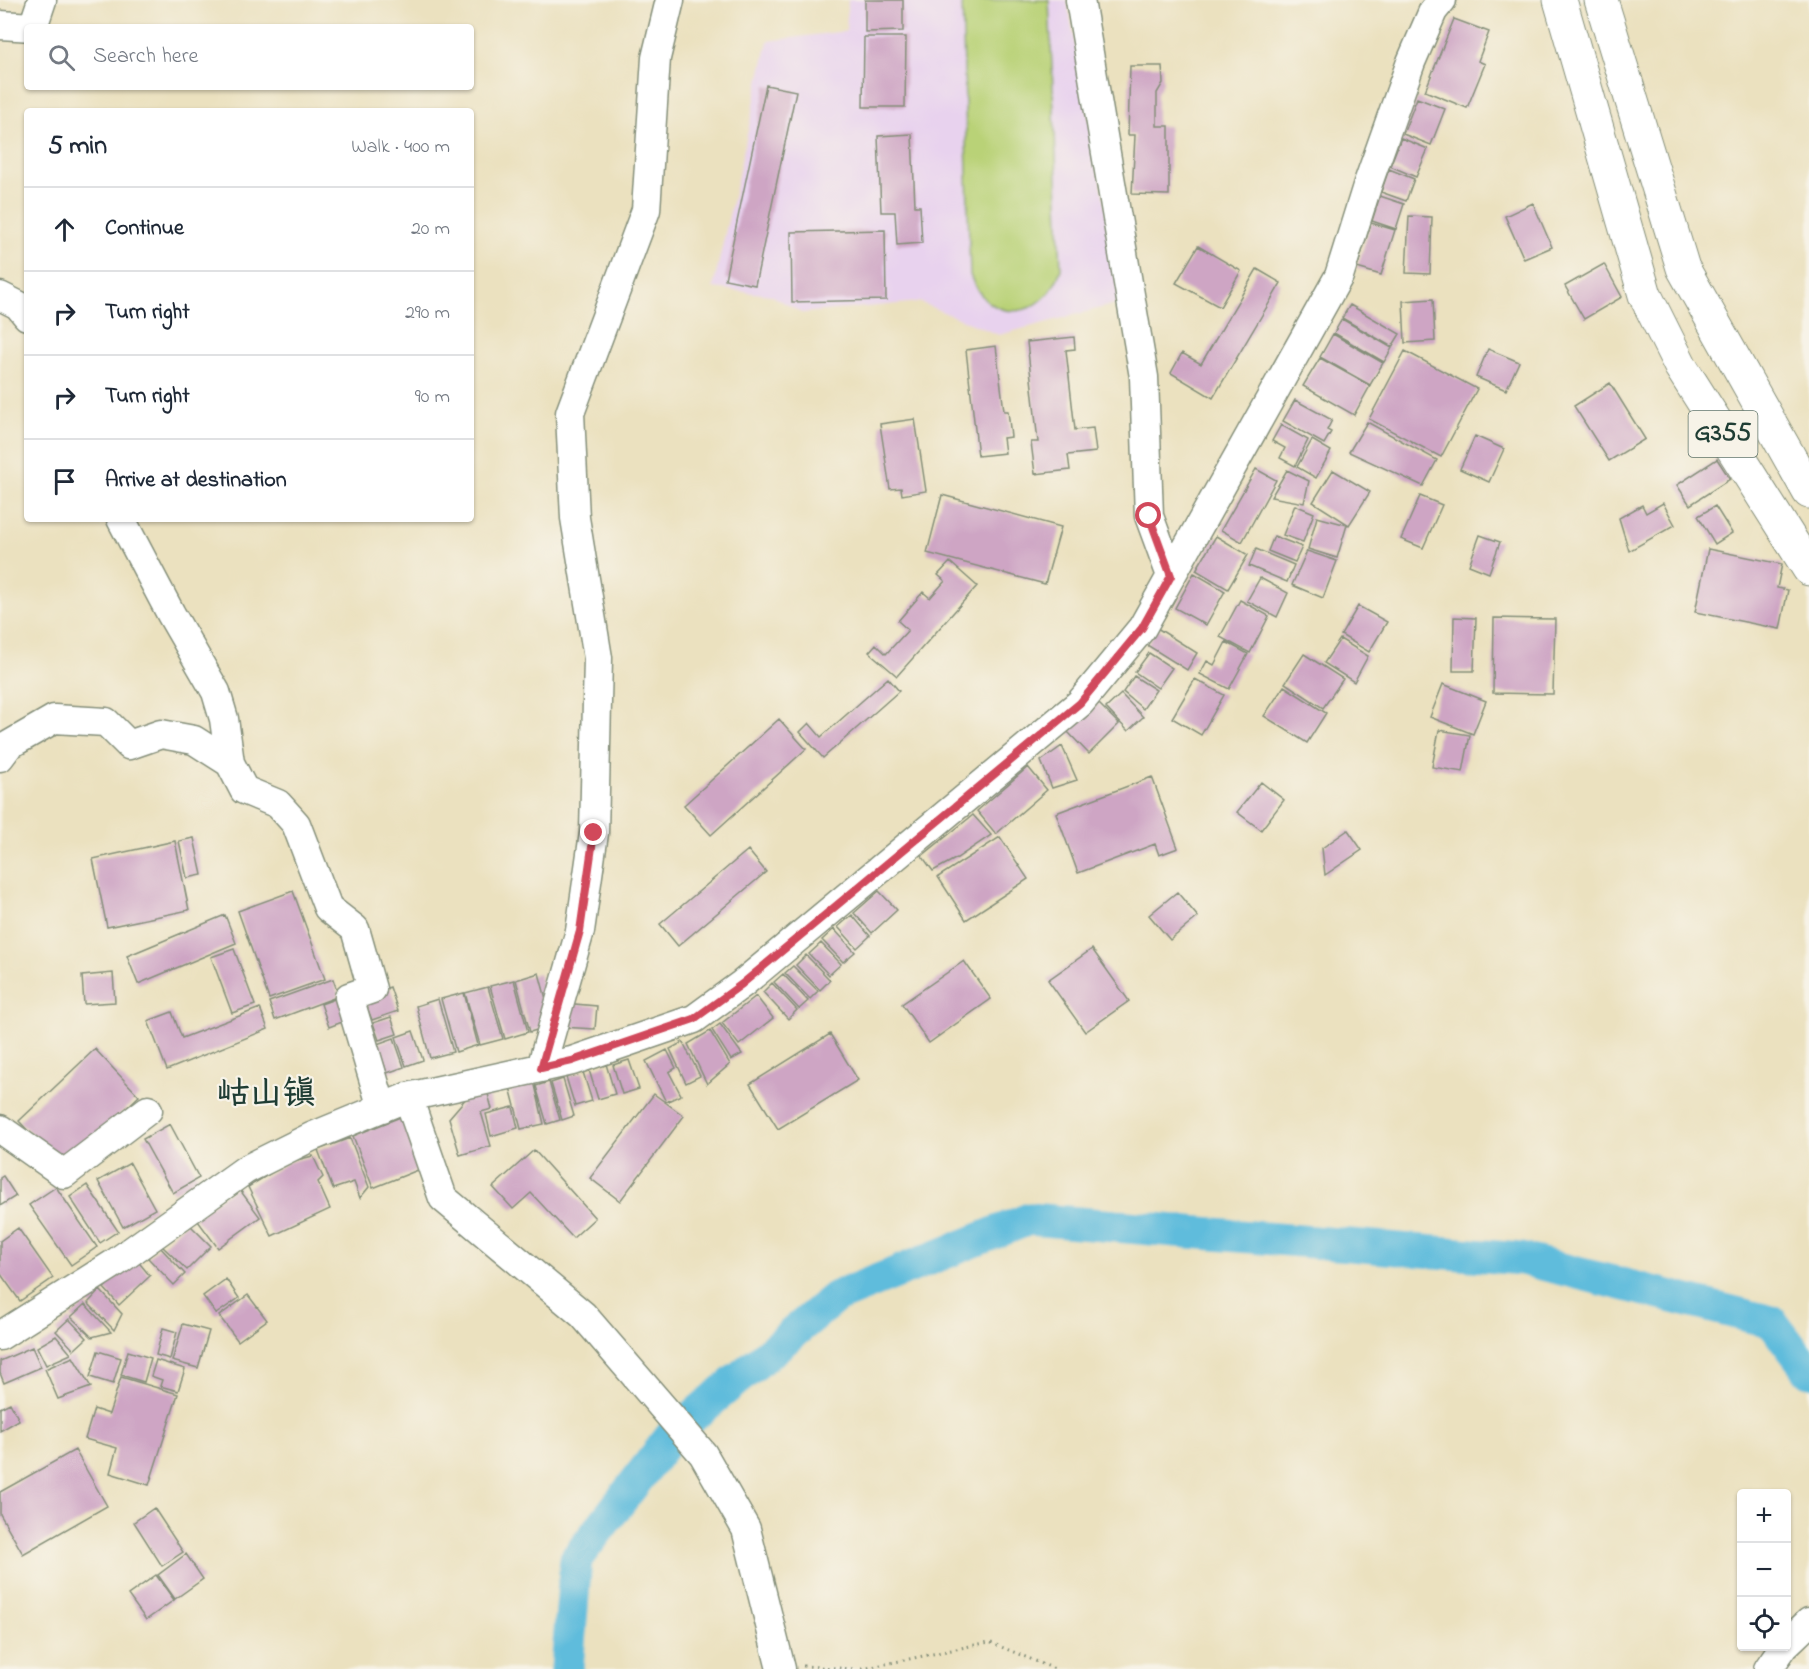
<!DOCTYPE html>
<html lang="en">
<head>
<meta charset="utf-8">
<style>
  body { margin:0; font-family:"Indie Flower","LXGW WenKai TC",sans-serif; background:#f6f6f7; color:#1f2937 }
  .controls { position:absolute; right:18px; bottom:18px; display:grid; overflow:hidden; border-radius:6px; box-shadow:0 2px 4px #0004 }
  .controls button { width:54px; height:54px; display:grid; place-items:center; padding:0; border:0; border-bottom:2px solid #e0e1e3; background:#fff; color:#1f2937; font:30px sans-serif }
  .stop { position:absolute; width:18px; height:18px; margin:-14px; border:4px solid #d1495b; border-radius:50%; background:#fff }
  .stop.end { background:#d1495b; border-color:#fff; box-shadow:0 2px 6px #0008 }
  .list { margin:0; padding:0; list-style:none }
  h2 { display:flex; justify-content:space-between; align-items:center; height:78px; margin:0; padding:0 24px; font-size:26px }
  h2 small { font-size:20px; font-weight:400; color:#747a83 }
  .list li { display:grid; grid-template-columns:39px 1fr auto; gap:18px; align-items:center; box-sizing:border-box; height:84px; padding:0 24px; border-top:2px solid #e0e1e3 }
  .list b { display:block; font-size:22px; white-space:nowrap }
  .list em { font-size:20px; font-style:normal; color:#747a83 }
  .icon { flex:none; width:33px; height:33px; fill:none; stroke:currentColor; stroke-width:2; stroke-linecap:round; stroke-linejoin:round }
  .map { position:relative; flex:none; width:1809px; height:1669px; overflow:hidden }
  .search { position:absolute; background:#fff; box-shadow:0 2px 4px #0004; left:24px; top:24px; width:450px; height:66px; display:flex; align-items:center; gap:15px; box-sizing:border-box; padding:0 21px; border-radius:6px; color:#747a83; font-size:22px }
  .panel { position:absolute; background:#fff; box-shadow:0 2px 4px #0004; left:24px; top:108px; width:450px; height:414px; border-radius:6px }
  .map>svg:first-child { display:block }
  .built { fill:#e8d2ee }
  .green { fill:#b9d277; stroke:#6c8856; stroke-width:1.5 }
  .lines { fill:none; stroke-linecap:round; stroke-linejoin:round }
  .river { stroke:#5ebcdc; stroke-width:33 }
  .building { fill:#cea5c4 }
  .minor-casing { stroke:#858f7a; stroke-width:31 }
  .highway-casing { stroke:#858f7a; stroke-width:35 }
  .path { stroke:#858f7a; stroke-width:3; stroke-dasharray:1.5 4.5; stroke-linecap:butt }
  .minor { stroke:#fff; stroke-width:28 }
  .highway { stroke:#fff; stroke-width:33 }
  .route { stroke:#d1495b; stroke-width:8 }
  .labels { text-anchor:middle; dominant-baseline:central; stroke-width:4.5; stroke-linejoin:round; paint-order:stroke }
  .shield { fill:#f7f3e8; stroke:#60746a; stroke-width:1.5 }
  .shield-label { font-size:26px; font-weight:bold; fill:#1f3d34 }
  .district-label { font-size:33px; font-weight:bold; fill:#1f3d34; stroke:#f7f3e8 }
</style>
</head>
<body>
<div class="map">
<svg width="1809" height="1669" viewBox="0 0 1809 1669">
  <rect width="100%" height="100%" fill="#f7f3e8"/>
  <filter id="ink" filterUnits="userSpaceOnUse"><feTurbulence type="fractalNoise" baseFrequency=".0167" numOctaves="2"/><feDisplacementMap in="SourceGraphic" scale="12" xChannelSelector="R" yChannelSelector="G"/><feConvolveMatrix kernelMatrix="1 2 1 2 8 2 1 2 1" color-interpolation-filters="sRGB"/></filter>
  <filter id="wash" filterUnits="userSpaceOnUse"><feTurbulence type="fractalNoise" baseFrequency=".008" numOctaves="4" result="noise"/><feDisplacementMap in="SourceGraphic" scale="24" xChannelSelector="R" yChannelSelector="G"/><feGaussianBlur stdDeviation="1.35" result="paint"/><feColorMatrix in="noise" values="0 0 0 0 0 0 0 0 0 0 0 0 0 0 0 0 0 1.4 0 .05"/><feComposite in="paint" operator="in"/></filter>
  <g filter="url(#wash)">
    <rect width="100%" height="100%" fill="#ebe1bf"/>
    <path class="built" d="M848 0H1067L1123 302 999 335 919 302 802 313 771 295 713 288 768 41 846 31Z"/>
    <path class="green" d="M962 0H1049L1061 269C1046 320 989 327 970 275Z"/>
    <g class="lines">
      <path class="river" d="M567 1669 576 1559 674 1432 836 1297 1029 1219 1522 1259 1772 1322 1809 1371"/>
    </g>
    <g id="blocks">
      <path class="building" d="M865 0H903V31L865 32Z
        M1454 19 1489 32 1478 61 1485 64 1467 108 1425 91Z
        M864 37H906L905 107H863Z
        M1130 66H1162L1163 83 1157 93V126H1169V195L1132 194 1135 135H1128Z
        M766 85 796 91 755 285 725 279Z
        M1417 98 1445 109 1431 145 1403 134Z
        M912 134 915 206H920L922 243 897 245 895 212H881L878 136Z
        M1401 138 1428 149 1416 177 1390 166Z
        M1389 169 1414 179 1406 201 1381 192Z
        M1380 196 1404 204 1396 229 1372 221Z
        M1533 203 1552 247 1524 259 1505 216Z
        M1409 216 1432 217 1430 274 1406 273Z
        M1371 223 1395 230 1381 275 1357 268Z
        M885 230 886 300 792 302 791 232Z
        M1198 246 1241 271 1220 307 1176 283Z
        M1604 264 1622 297 1584 319 1565 286Z
        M1257 269 1281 283 1213 398 1171 373 1182 353 1201 364Z
        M1433 299 1435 341 1405 343 1403 301Z
        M1350 305 1400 334 1392 347 1342 318Z
        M1342 319 1392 348 1384 362 1334 333Z
        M1333 334 1383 363 1370 385 1320 357Z
        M1074 337 1075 349 1066 350 1075 430 1093 428 1096 452 1068 455 1070 470 1035 474 1031 442H1038L1027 342Z
        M996 346 1004 411H1008L1011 437 1003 438 1005 453 978 456 966 350Z
        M1488 349 1519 362 1506 390 1476 377Z
        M1405 351 1477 389 1441 457 1369 419Z
        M1320 358 1370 386 1354 415 1303 386Z
        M1610 383 1645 439 1609 461 1574 406Z
        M1295 400 1332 420 1327 430 1331 432 1324 444 1283 421Z
        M915 419 926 491 902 495 901 488 890 489 880 424Z
        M1367 422 1437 460 1423 486 1349 452Z
        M1281 425 1308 440 1295 466 1280 458 1285 448 1272 441Z
        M1475 436 1504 449 1489 482 1460 469Z
        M1312 440 1331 451 1316 478 1297 467Z
        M1717 459 1730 479 1690 505 1677 485Z
        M1256 469 1276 480 1242 542 1221 530Z
        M1287 470 1309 481 1304 503 1271 497Z
        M1333 470 1370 492 1349 525 1313 502Z
        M942 495 1061 527 1045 584 927 553Z
        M1420 496 1442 505 1423 548 1401 539Z
        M1663 503 1675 525 1629 551 1619 518 1642 505 1646 513Z
        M1295 505 1314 513 1303 542 1283 535Z
        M1715 506 1732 533 1715 544 1698 516Z
        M1317 517 1347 525 1337 558 1308 549Z
        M1480 535 1500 542 1489 573 1469 565Z
        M1216 536 1248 555 1228 589 1196 570Z
        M1274 536 1302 547 1295 562 1268 551Z
        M1256 549 1294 565 1287 582 1249 566Z
        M1708 549 1782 564 1777 588 1788 590 1780 629 1695 612Z
        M1307 551 1337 561 1323 598 1292 585Z
        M950 562 977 586 897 676 869 652 876 644 886 654 908 630 898 621 923 592 930 598 945 581 938 575Z
        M1194 573 1225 591 1206 625 1175 608Z
        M1260 578 1288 593 1277 617 1247 601Z
        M1240 600 1269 616 1250 653 1220 637Z
        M1358 606 1387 622 1369 652 1341 635Z
        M1454 617 1476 618 1474 671H1453Z
        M1494 618 1555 619 1553 694 1493 693Z
        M1157 628 1197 653 1187 670 1147 645Z
        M1340 639 1368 656 1354 682 1324 663Z
        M1226 642 1248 654 1229 689 1200 674 1207 661 1214 665Z
        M1149 653 1172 668 1158 688 1135 672Z
        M1304 654 1343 679 1323 708 1285 683Z
        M1134 676 1156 690 1143 709 1123 692Z
        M888 678 899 691 823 758 800 732 809 723 821 737Z
        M1195 679 1224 695 1201 735 1172 718Z
        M1443 684 1486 701 1473 734 1430 717Z
        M1284 686 1326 713 1307 743 1264 716Z
        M1121 694 1143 717 1128 731 1106 708Z
        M1098 703 1119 724 1089 754 1068 732Z
        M779 719 806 749 711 835 684 805Z
        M1439 730 1470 735 1463 772 1432 767Z
        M1062 746 1077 780 1052 788 1041 761Z
        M1028 767 1047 790 996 834 977 811Z
        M1152 777 1178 848 1159 855 1155 844 1078 873 1056 813Z
        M1261 782 1284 800 1261 830 1237 812Z
        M973 815 991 835 957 858 933 871 922 856Z
        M1348 830 1362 850 1325 875 1322 848Z
        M1000 837 1028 879 966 920 938 877Z
        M194 838 202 875 187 878 179 841Z
        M175 841 189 910 107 927 93 859Z
        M748 850 766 872 678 946 660 924Z
        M293 891 325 979 269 999 238 911Z
        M879 891 897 910 872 933 854 913Z
        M1177 892 1198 917 1170 940 1149 915Z
        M225 915 236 943 138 984 127 956Z
        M852 915 870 936 857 948 838 927Z
        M834 929 855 952 843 962 822 940Z
        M821 943 841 964 829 975 809 954Z
        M234 949 255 1005 232 1013 211 957Z
        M1092 949 1129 1001 1085 1032 1048 980Z
        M806 955 830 980 820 990 796 965Z
        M964 961 991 999 929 1043 902 1004Z
        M793 966 818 991 810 999 785 973Z
        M113 973 115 1002 84 1004 82 976Z
        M539 973 553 1025 530 1032 516 980Z
        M783 974 808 1001 799 1009 774 982Z
        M333 979 339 996 275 1020 269 1002Z
        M514 980 528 1032 505 1039 490 986Z
        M772 983 797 1010 788 1019 763 992Z
        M390 987 398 1011 372 1020 363 997Z
        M488 987 503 1039 480 1045 465 993Z
        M464 993 478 1045 456 1052 441 999Z
        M343 996 350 1019 329 1027 321 1004Z
        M756 996 773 1018 739 1045 722 1023Z
        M438 999 453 1052 430 1058 416 1006Z
        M563 1003 597 1006 595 1029 561 1027Z
        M260 1008 268 1029 167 1070 148 1021 172 1012 182 1038Z
        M391 1017 397 1034 379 1040 373 1023Z
        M720 1024 742 1054 731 1060 712 1030Z
        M413 1031 423 1060 406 1066 396 1037Z
        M710 1031 730 1064 707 1084 688 1044Z
        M830 1034 858 1080 778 1129 750 1084Z
        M394 1038 404 1067 387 1073 377 1044Z
        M683 1042 700 1076 686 1083 670 1049Z
        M95 1049 139 1096 63 1168 19 1121Z
        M667 1050 676 1068 669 1072 681 1095 666 1102 646 1061Z
        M629 1060 639 1089 622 1094 613 1065Z
        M606 1064 615 1094 598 1099 589 1070Z
        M583 1072 592 1101 575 1106 566 1077Z
        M563 1079 574 1116 562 1120 551 1083Z
        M534 1081 544 1124 521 1129 510 1087Z
        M549 1082 560 1120 547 1124 536 1086Z
        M487 1090 492 1109 481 1112 491 1146 460 1155 449 1118 468 1096Z
        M654 1094 684 1116 620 1201 590 1178Z
        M513 1107 518 1128 491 1136 486 1114Z
        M403 1116 423 1168 373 1188 353 1136Z
        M170 1124 199 1178 173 1193 143 1139Z
        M350 1138 369 1187 360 1198 354 1182 333 1189 318 1150Z
        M534 1150 595 1218 573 1238 531 1193 513 1209 493 1187Z
        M313 1156 323 1177 318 1182 330 1209 272 1236 248 1187 289 1162Z
        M130 1163 155 1209 123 1227 98 1181Z
        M3 1176 16 1196 0 1206V1178Z
        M87 1185 118 1231 100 1243 70 1197Z
        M237 1186 260 1217 218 1248 195 1217Z
        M56 1187 97 1247 71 1265 29 1205Z
        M187 1222 211 1246 187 1270 162 1246Z
        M18 1228 53 1278 20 1301 0 1273V1241Z
        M159 1246 185 1274 174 1285 148 1258Z
        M136 1259 150 1276 119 1305 104 1288Z
        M226 1279 239 1298 216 1314 203 1296Z
        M100 1290 122 1314 114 1330 88 1303Z
        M248 1295 267 1320 238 1341 219 1316Z
        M85 1304 111 1332 92 1337 71 1317Z
        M69 1319 87 1338 74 1350 56 1331Z
        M183 1324 209 1331 198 1368 172 1361Z
        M163 1328 177 1332 170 1359 156 1355Z
        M56 1336 71 1354 46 1365 37 1347Z
        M32 1347 41 1367 4 1383 0 1373V1361Z
        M98 1351 121 1358 113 1384 90 1377Z
        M128 1351 151 1358 144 1382 121 1375Z
        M73 1357 91 1387 58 1399 45 1369Z
        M156 1360 185 1369 178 1391 160 1386 162 1380 151 1376Z
        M121 1377 178 1394 149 1485 110 1473 117 1448 85 1439 94 1409 109 1414Z
        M10 1403 19 1420 0 1431V1408Z
        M75 1450 107 1506 23 1554 0 1514V1492Z
        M154 1508 183 1552 162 1566 134 1522Z
        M186 1554 203 1579 175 1599 158 1575Z
        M156 1575 174 1600 146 1620 128 1595Z"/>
    </g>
  </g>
  <g filter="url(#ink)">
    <use href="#blocks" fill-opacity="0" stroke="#858f7a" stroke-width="1.5"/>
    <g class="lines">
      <defs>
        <path id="minor" d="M1080 0 1144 377 1149 516 1171 576
          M0 25 33 27 42 0
          M0 296 18 305 27 316
          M121 519 171 614 216 692 224 719 230 763 244 790 278 804 296 824 328 908 355 929 372 989 349 997 382 1108
          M0 757 9 745 54 719 106 722 129 745 161 734 194 740 230 763
          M541 1068 580 931 594 833 598 658 575 518 570 413 646 210 656 58 670 0
          M408 1097 443 1198 583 1315 703 1454 746 1529 781 1669
          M0 1129 64 1174 148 1110
          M0 1336 115 1263 245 1170 311 1137 408 1097 572 1061 694 1019 742 984 1080 703 1142 628 1339 276 1367 186 1411 62 1433 11 1442 0
          M1786 1644 1809 1622
          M1768 1669 1784 1646"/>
        <path id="highway" d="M1560 0 1645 295 1681 367 1809 569
          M1601 0 1683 268 1809 492"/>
      </defs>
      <use href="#minor" class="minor-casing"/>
      <use href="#highway" class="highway-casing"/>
      <path class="path" d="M803 1666 855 1669
        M862 1669 989 1642 1055 1669"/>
      <use href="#minor" class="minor"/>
      <use href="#highway" class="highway"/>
    </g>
  </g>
  <g class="lines" filter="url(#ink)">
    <path class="route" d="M594 833 580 931 541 1068 572 1061 694 1019 742 984 1080 703 1142 628 1171 576 1149 516"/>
  </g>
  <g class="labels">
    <rect class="shield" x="1688.5" y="411" width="69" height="46" rx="4.5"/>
    <g class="shield-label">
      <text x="1723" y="434">G355</text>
    </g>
    <g class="district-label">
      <text x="266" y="1095">岵山镇</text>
    </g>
  </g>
</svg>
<div class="controls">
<button>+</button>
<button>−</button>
<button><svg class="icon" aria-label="locate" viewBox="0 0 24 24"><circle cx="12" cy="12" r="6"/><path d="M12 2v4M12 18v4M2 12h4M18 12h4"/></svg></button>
</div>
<div class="stop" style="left:1149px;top:516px"></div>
<div class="stop end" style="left:594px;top:833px"></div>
<div class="search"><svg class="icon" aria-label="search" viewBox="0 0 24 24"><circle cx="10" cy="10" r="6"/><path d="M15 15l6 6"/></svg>Search here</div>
<section class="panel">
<h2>5 min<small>Walk · 400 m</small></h2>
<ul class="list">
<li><svg class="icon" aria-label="ahead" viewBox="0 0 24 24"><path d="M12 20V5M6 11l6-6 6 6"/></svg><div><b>Continue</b></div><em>20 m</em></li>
<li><svg class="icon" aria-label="right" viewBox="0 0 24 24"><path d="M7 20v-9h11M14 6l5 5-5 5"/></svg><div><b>Turn right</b></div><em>290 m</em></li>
<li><svg class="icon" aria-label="right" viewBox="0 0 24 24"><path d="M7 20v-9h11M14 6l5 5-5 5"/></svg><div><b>Turn right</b></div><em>90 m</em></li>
<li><svg class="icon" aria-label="arrive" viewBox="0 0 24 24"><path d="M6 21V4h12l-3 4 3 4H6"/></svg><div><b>Arrive at destination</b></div></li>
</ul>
</section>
</div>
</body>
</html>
